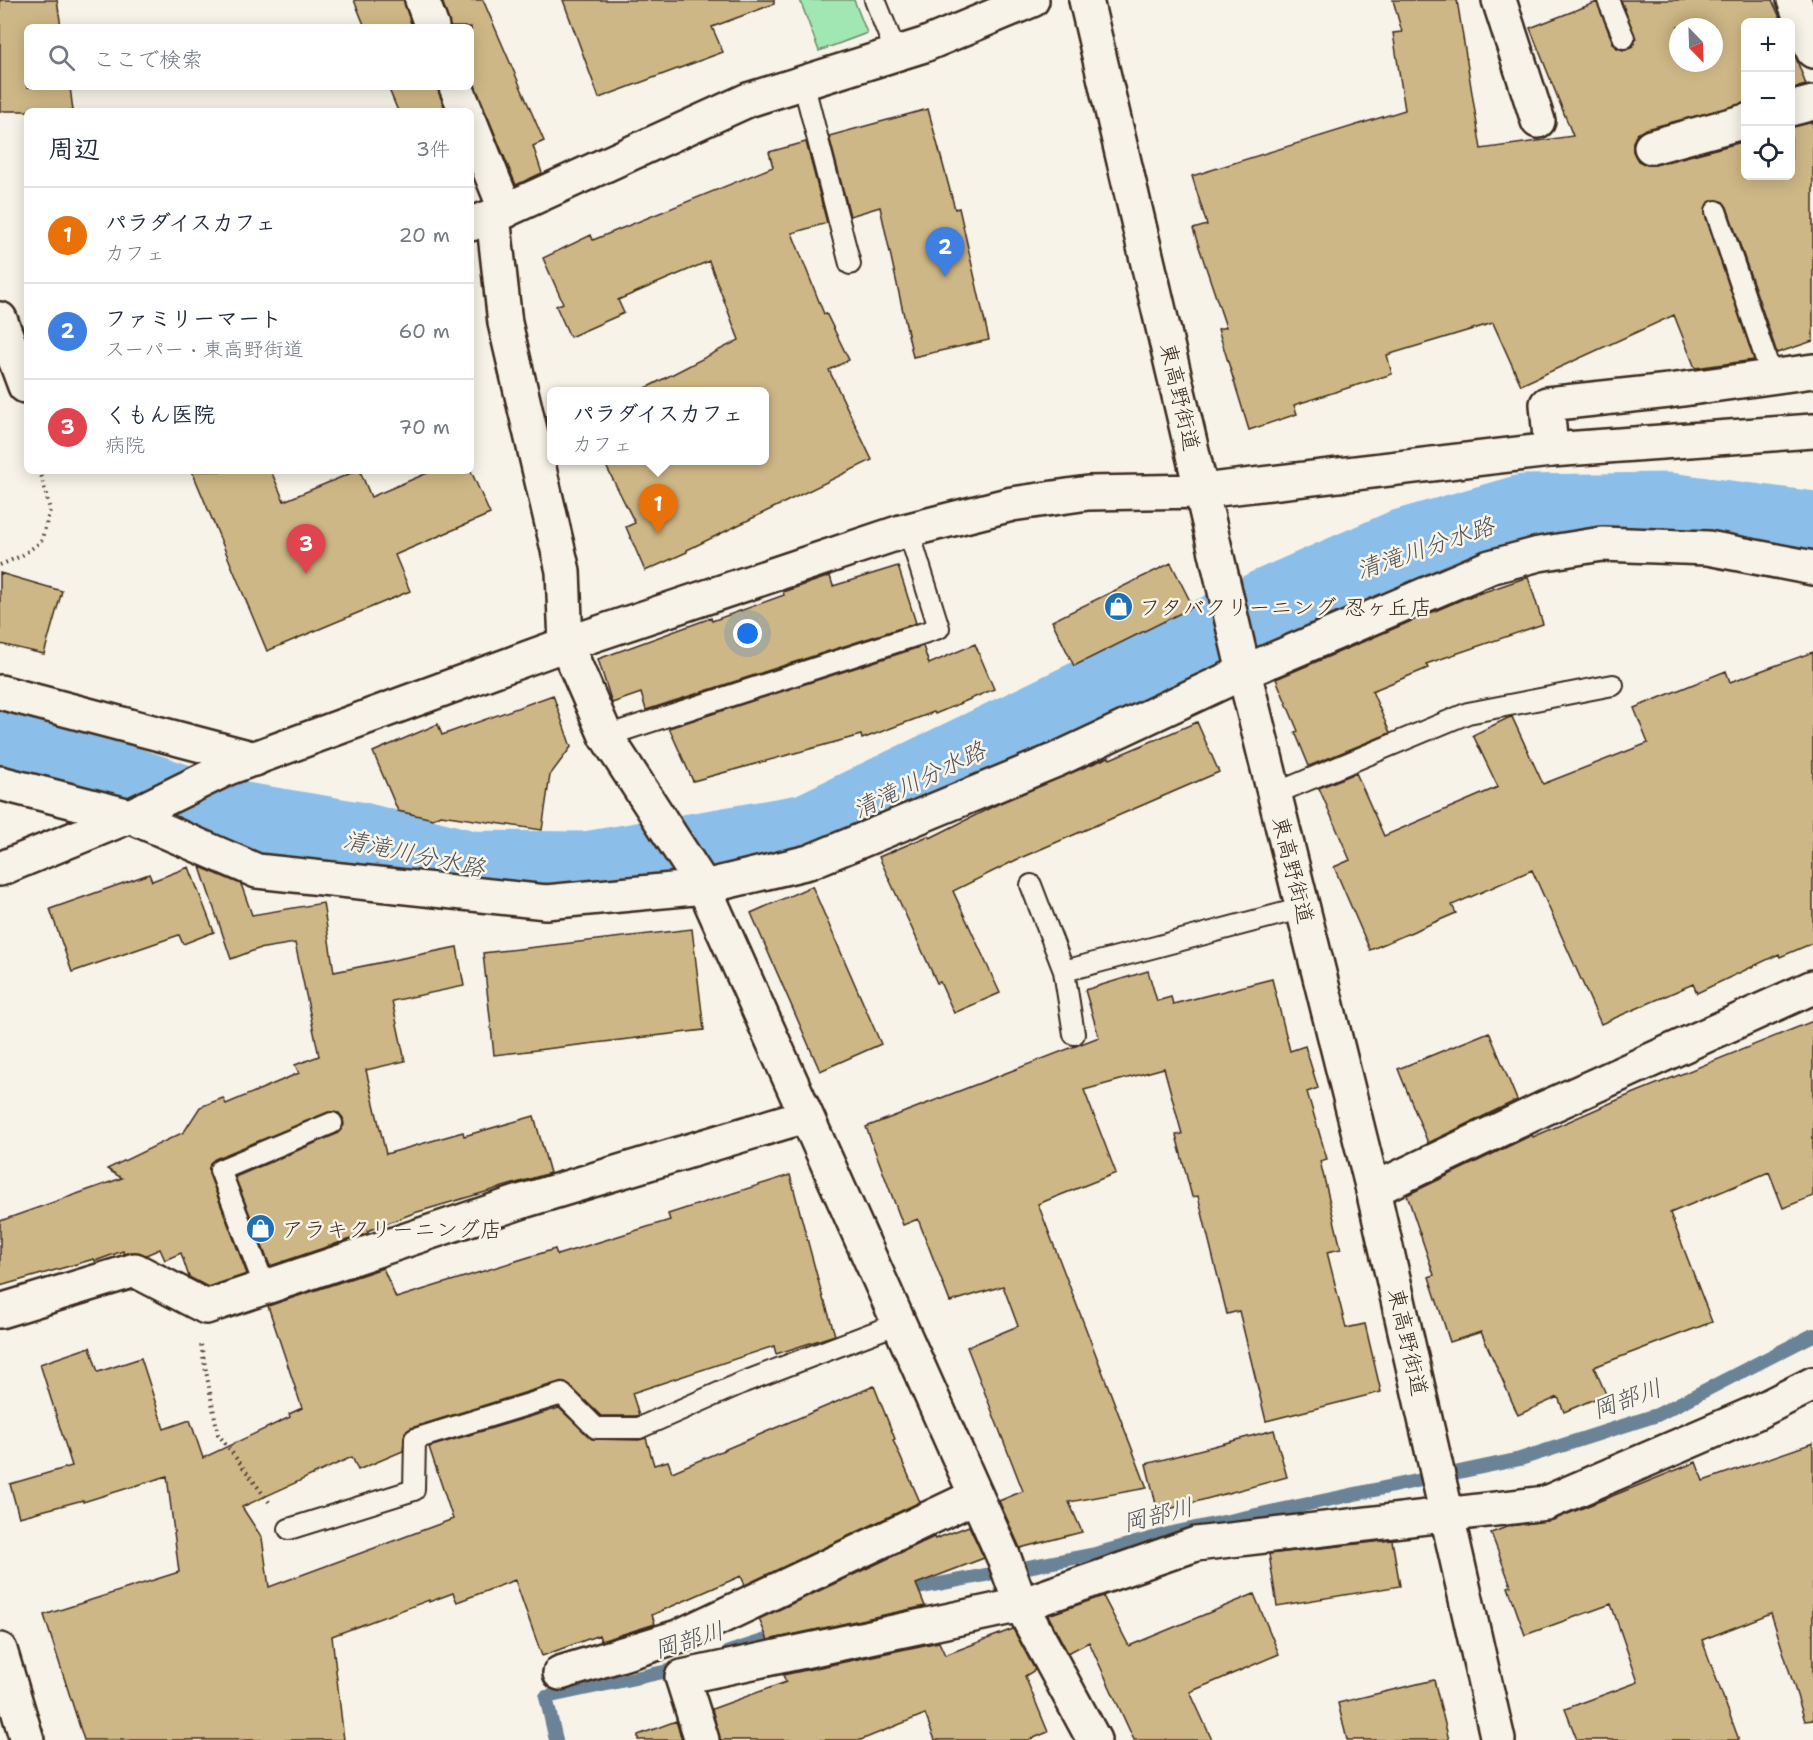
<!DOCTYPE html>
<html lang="ja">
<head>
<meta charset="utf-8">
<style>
  body { margin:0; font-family:"Shantell Sans","Klee One",sans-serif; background:#f2f2f3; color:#1f2937 }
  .controls { position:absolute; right:18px; top:18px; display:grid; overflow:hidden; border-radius:9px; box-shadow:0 3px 15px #0003 }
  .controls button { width:54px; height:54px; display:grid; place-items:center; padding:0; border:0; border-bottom:2px solid #e0e1e3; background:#fff; color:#1f2937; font:30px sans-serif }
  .compass { position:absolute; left:1669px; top:18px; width:54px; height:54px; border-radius:50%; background:#fff; box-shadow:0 3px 15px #0003; rotate:157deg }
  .you { position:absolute; left:748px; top:634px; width:21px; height:21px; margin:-15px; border:4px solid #fff; border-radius:50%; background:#1a73e8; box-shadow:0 0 0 9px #1a73e833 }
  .badge { display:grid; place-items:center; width:39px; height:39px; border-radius:50%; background:#1f6fb2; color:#fff; font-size:20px; font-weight:700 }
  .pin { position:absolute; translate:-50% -50px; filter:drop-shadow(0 2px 3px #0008) }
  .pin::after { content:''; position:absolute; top:32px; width:21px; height:18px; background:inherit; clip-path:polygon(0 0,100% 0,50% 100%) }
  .popup { position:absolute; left:547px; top:387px; width:222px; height:78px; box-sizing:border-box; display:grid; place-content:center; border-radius:9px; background:#fff; filter:drop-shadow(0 2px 4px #0005); font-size:20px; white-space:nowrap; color:#747a83 }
  .popup b { font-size:22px; color:#1f2937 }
  .popup::after { content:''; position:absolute; left:50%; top:100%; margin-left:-12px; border:12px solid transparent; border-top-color:#fff }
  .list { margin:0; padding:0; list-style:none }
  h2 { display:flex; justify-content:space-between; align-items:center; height:78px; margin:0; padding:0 24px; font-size:26px }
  h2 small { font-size:20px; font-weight:400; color:#747a83 }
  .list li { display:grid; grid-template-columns:39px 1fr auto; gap:18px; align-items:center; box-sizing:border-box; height:96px; padding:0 24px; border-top:2px solid #e0e1e3 }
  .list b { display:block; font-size:22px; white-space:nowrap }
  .list p { margin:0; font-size:20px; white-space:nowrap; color:#747a83 }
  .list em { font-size:20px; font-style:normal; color:#747a83 }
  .icon { flex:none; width:33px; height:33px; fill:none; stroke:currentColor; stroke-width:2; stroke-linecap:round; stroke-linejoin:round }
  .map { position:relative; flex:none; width:1813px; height:1740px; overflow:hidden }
  .search { position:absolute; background:#fff; box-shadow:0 3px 15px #0003; left:24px; top:24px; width:450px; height:66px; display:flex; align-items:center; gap:15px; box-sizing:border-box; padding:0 21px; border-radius:9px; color:#747a83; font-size:22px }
  .panel { position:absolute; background:#fff; box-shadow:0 3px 15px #0003; left:24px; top:108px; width:450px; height:366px; border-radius:9px }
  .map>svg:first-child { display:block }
  .green { fill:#a1e7b3; stroke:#6e8868; stroke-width:1.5 }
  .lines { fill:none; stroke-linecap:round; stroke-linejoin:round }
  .stream { stroke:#6b8397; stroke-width:14 }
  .river { stroke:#8bbee8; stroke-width:81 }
  .building { fill:#ceb786; stroke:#3b2a1e; stroke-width:1.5; fill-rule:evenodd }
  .service-casing { stroke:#3b2a1e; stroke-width:24 }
  .minor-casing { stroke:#3b2a1e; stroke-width:38 }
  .tertiary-casing { stroke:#3b2a1e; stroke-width:38 }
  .primary-casing { stroke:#3b2a1e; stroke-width:38 }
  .path { stroke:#3b2a1e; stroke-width:4; stroke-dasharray:1.5 4.5; stroke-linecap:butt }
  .service { stroke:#f7f3e8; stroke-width:20 }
  .minor { stroke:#f7f3e8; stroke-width:33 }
  .tertiary { stroke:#f7f3e8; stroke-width:33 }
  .primary { stroke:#f7f3e8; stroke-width:33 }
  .labels { text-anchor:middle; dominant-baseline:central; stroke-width:5; stroke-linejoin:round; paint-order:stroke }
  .street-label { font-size:22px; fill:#3b2a1e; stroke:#f7f3e8 }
  .poi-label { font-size:22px; fill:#3b2a1e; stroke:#f7f3e8; text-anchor:start }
  .water-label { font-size:24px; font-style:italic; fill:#53565b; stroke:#f7f3e8 }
</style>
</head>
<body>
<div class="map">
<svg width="1813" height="1740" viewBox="0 0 1813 1740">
  <rect width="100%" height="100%" fill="#f7f3e8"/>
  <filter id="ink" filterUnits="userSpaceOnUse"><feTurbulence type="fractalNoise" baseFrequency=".0167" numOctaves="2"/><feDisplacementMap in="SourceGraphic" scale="12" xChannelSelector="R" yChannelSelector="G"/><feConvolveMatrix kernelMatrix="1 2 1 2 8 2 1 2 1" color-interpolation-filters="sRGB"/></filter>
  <g filter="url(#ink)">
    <path class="green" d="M800 0H854L867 33 819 51Z"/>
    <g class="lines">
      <path class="stream" d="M902 1594 918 1588 1095 1554 1172 1533 1520 1459 1657 1415 1813 1335
        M729 1652 784 1634
        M556 1740 546 1697 682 1668"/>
      <path class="river" d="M0 744 226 820 357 842 470 871 587 872 808 834 1118 685 1272 607 1402 550 1524 515 1667 513 1813 532"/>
    </g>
    <path class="building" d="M0 0H57L61 27H27V87H70L73 111H0Z
      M354 0H404L412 27H365Z
      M442 0H483L544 141 533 146 542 173 516 185 471 77V27H450Z
      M563 0H774V4L712 27 723 52 599 98Z
      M1393 0H1457L1481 149 1573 136 1530 28 1597 2 1613 43 1617 48 1623 50 1633 46 1636 39 1621 0H1772L1782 22H1746V103L1646 129 1637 134 1633 142V151L1638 161 1647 165H1655L1746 141V176H1791V127L1813 122V341L1777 353 1727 207 1723 202 1713 200 1707 204 1705 215 1754 360 1695 368 1674 315 1521 385 1493 323 1387 355 1392 374 1294 405 1297 414 1249 430 1218 329 1226 327 1193 229 1207 225 1192 176 1405 110 1393 33 1402 32ZM1678 27H1714V63H1678Z
      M1791 44 1806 85 1791 89Z
      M388 87H438L446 111H398Z
      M928 109 955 209 959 208 989 340 913 357 880 207 850 216 829 136Z
      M806 142 827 223 792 233 824 314 826 313 849 360 829 370 872 460 687 550V552L645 571 626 527 635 523 603 460H765V392H638L739 340 709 261 618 300 624 313 570 337 556 306 563 303 543 258 591 235 593 240 773 167 769 152Z
      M192 471H271L284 501 356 471H360L371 497 432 471H471L490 514 395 555 410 591 267 651Z
      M1171 563 1193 607 1074 666 1052 621Z
      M898 566 916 623 646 710 641 693 612 703 598 659 711 618 712 621 784 595 783 592 830 576 833 586Z
      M0 573 62 591 44 654 0 644Z
      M1528 577 1543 624 1426 664 1428 668 1372 691 1390 733 1309 766 1295 732 1298 731 1276 679 1463 599Z
      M975 644 994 689 935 714 934 712 862 739 861 735 693 781 669 728 923 646 929 664Z
      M1813 652V943L1780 957 1779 954 1697 993 1693 984 1601 1024 1532 870 1452 905 1456 913 1370 950 1334 867 1350 860 1319 788 1356 773 1384 836 1498 787 1473 735 1508 718 1512 717 1543 784 1648 743 1634 708 1726 671 1730 682Z
      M553 695 571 747 550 775 542 830 441 815 433 819 398 811 373 752 438 724 442 735Z
      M1197 722 1219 772 1018 859 953 891 1000 993 954 1013 940 982 937 983 879 857 928 836 930 838 1000 803 1109 757 1110 759Z
      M189 867 214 932 183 944 179 935 72 972 50 909 149 874 152 881Z
      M200 867 241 884 252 915 323 903 334 972 457 947 464 986 392 1001 405 1061 366 1070 386 1154 463 1132 464 1136 534 1116 550 1173 414 1213 367 1231 368 1233 270 1266 235 1177 337 1134 344 1125 343 1118 339 1113 328 1112 215 1159 210 1163 209 1174 247 1274 208 1287 189 1277 181 1253 165 1260 160 1249 146 1255 130 1252 124 1254 123 1251 95 1261 94 1259 0 1286V1221L122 1178 107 1169 184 1132 200 1107 223 1098 226 1104 299 1073 295 1065 319 1056 295 943 258 949 231 959Z
      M812 886 881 1044 820 1071 751 913Z
      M692 929 704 1030 494 1055 483 953Z
      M1148 971 1157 1001 1171 997 1173 1004 1272 979 1290 1051 1305 1046 1318 1088 1307 1092 1327 1159 1320 1161 1341 1249 1327 1252 1346 1328 1365 1324 1381 1392 1266 1421 1239 1311 1227 1314 1198 1196 1192 1197 1176 1135 1182 1134 1164 1068 1084 1090 1116 1173 1038 1204 1147 1488 1069 1502 1082 1532 1020 1548 999 1501 1023 1491 967 1347 1018 1326 1003 1286 950 1302 918 1219 903 1225 866 1127 1099 1037 1085 990Z
      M1813 1021V1196L1783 1208 1769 1172 1670 1213 1712 1322 1594 1367 1606 1394 1564 1412 1558 1397 1518 1415 1481 1332 1450 1342 1429 1277 1434 1275 1407 1195 1532 1135 1533 1137 1622 1098Z
      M1489 1032 1517 1100 1428 1143 1398 1069Z
      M790 1175 824 1302H825L835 1335 776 1354 774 1346 632 1393 639 1415 636 1416H601L570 1386 565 1383 559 1382 411 1428 405 1432 403 1451 358 1470 352 1457 242 1507 262 1538 269 1587 453 1519 429 1447 559 1408 592 1439 639 1440 646 1438 654 1465 668 1461 672 1472 874 1386 895 1439 893 1440 920 1502 745 1585 741 1576 652 1615 655 1624 601 1641 599 1635 542 1656 515 1580 457 1602 453 1593 429 1602V1600L332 1636 344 1740H84L44 1615 179 1572 167 1476 83 1502V1500L19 1517 10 1484 72 1466 40 1364 90 1347 98 1372 141 1358 164 1429 190 1420 203 1458 290 1417 289 1414 302 1408 268 1306 383 1268 396 1298 555 1249 557 1255 670 1220 668 1214Z
      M1274 1430 1287 1477 1158 1512 1146 1464Z
      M1813 1443V1720L1805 1721 1771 1613 1702 1640 1739 1740H1577L1565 1709 1638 1682 1611 1604 1525 1635 1508 1587 1511 1586 1491 1533 1509 1526 1553 1520 1696 1462 1703 1481Z
      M969 1526 984 1558 916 1584 925 1606 768 1640 759 1619 934 1537 935 1539Z
      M1392 1540 1400 1586 1277 1606 1269 1554Z
      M1254 1594 1279 1654 1190 1692 1212 1740H1134L1089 1642 1068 1653 1048 1615 1103 1596 1129 1646Z
      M1013 1629 1035 1670 1025 1676 1048 1732 1029 1740H935L925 1714 861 1740H720L712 1709 786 1682 783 1675 939 1642 945 1655Z
      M1434 1680 1449 1740H1347L1338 1703Z
      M676 1721 682 1740H638V1735Z"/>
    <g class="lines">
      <defs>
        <path id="service" d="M875 0 896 53
          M1608 0 1624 38
          M803 82 850 264
          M1716 211 1772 377
          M606 736 939 628 908 529
          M1274 794 1468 713 1613 685
          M1031 885 1064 971 1074 1034
          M1064 971 1303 908
          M265 1287 220 1170 332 1123
          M289 1529 414 1490 415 1439 562 1394 596 1428H639L744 1382 899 1323"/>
        <path id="minor" d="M422 0 432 27
          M1499 0 1538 121
          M1794 0 1813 51
          M456 87 466 111
          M1790 109 1813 103
          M471 124 506 211
          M1651 147 1746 121
          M493 216 748 100 924 45 1032 0
          M471 224 493 216 505 323 563 571 566 644 606 736 704 887 1004 1558 1021 1605 1094 1740
          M0 319 25 386 27 385
          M1551 450 1547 404 1669 391 1813 371
          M0 692 255 759
          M0 783 130 816 257 871 546 902 704 887 809 862 1056 760 1244 672 1490 567 1539 554 1602 544 1708 548 1813 568
          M1373 1190 1543 1109 1813 987
          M0 1311 135 1270 206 1307 523 1201 805 1116
          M560 1673 678 1637 976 1496
          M702 1740 682 1677 1021 1605 1196 1544 1546 1503 1755 1413 1813 1384"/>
        <path id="tertiary" d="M1086 0 1244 672 1373 1190 1498 1740
          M0 869 130 816 228 768 566 644 901 532 1012 504 1088 493 1202 491 1551 450 1813 431"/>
        <path id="primary" d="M0 1650 27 1740"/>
      </defs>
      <use href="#service" class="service-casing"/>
      <use href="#minor" class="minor-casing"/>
      <use href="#tertiary" class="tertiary-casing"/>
      <use href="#primary" class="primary-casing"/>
      <path class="path" d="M0 565 21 556 41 542 50 510 40 471
        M201 1345 218 1434 269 1502"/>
      <use href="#service" class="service"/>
      <use href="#minor" class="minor"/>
      <use href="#tertiary" class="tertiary"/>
      <use href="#primary" class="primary"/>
    </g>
  </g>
  <defs>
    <symbol id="shop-disc" viewBox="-11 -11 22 22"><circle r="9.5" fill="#1f6fb2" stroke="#f7f3e8"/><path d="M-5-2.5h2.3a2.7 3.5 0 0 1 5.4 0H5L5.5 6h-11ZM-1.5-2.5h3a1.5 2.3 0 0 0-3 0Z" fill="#fff"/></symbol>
  </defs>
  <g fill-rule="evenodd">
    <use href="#shop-disc" x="1102" y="590" width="33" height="33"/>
    <use href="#shop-disc" x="244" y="1212" width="33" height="33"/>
  </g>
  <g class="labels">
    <g class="street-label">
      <text transform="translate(1180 397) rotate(77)">東高野街道</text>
      <text transform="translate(1293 870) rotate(76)">東高野街道</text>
      <text transform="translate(1408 1342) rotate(77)">東高野街道</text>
    </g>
    <g class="poi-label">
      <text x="1139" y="607">フタバクリーニング 忍ヶ丘店</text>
      <text x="282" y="1229">アラキクリーニング店</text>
    </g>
    <g class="water-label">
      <text transform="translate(1425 548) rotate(-19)">清滝川分水路</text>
      <text transform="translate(919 780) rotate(-26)">清滝川分水路</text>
      <text transform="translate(414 854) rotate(12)">清滝川分水路</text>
      <text transform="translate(1627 1399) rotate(-20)">岡部川</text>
      <text transform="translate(1158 1515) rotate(-14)">岡部川</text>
      <text transform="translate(689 1640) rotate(-17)">岡部川</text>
    </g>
  </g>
</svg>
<div class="controls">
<button>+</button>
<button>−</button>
<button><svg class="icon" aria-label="locate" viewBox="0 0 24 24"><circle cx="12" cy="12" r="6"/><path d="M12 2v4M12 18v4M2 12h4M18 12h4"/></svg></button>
</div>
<svg class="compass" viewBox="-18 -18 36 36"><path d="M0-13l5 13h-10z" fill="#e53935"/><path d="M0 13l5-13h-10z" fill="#747a83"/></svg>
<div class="you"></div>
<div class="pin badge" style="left:658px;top:534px;background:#e8710a">1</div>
<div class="popup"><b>パラダイスカフェ</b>カフェ</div>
<div class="pin badge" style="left:945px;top:277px;background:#3f7fe0">2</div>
<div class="pin badge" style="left:306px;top:574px;background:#e0444e">3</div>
<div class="search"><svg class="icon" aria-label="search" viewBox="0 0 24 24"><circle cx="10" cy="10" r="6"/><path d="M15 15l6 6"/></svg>ここで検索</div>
<section class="panel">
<h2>周辺<small>3件</small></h2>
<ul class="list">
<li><span class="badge" style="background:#e8710a">1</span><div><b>パラダイスカフェ</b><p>カフェ</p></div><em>20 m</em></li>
<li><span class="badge" style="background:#3f7fe0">2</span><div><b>ファミリーマート</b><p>スーパー · 東高野街道</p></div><em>60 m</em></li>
<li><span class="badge" style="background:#e0444e">3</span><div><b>くもん医院</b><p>病院</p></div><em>70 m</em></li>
</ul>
</section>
</div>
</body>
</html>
